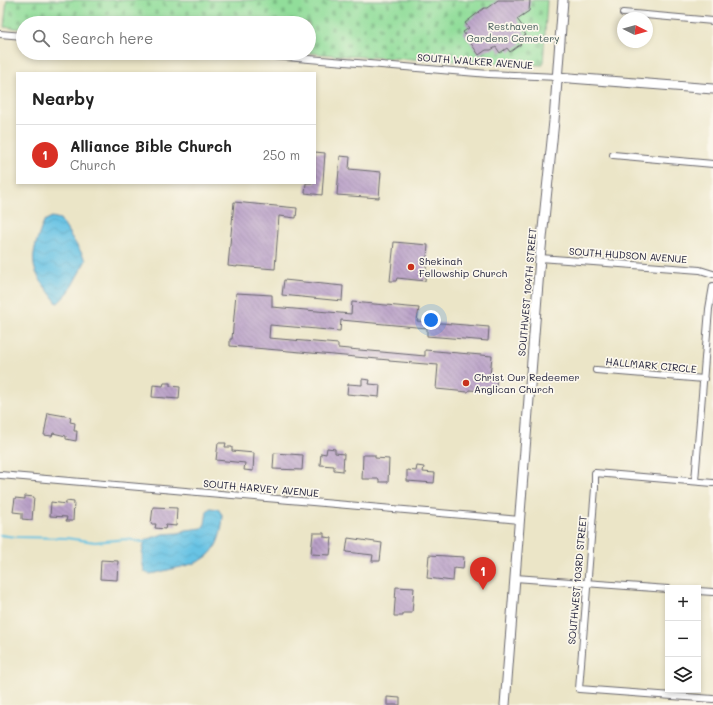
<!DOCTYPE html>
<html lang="en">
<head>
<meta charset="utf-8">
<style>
  body { margin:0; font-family:Mali,sans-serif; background:#f2f2f2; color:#222 }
  .controls { position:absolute; right:12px; bottom:12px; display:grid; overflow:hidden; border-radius:0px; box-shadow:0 2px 6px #0003 }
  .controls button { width:36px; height:36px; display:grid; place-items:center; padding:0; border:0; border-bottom:1px solid #e0e0e0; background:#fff; color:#222; font:20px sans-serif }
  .compass { position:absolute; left:617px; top:12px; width:36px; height:36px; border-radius:50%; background:#fff; box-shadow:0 2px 6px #0003; rotate:95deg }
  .you { position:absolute; left:431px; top:320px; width:14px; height:14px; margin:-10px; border:3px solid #fff; border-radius:50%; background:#1a73e8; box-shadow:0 0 0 6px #1a73e833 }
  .badge { display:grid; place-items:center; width:26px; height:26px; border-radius:50%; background:#d93025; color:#fff; font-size:13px; font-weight:700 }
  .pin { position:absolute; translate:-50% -33px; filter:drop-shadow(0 1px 2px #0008) }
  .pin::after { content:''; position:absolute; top:21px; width:14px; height:12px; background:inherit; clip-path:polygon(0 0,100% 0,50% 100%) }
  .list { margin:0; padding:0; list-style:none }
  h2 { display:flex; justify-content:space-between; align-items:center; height:52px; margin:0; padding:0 16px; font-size:17px }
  h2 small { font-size:13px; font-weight:400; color:#767676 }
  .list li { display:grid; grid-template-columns:26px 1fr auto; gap:12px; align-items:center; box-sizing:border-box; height:60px; padding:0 16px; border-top:1px solid #e0e0e0 }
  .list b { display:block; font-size:15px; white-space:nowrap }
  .list p { margin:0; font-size:13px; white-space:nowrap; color:#767676 }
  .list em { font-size:13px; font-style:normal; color:#767676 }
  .icon { flex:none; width:22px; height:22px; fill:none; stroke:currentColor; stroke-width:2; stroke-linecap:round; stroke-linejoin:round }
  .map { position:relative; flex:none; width:713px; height:705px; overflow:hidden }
  .search { position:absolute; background:#fff; box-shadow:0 2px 6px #0003; left:16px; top:16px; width:300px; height:44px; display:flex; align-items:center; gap:10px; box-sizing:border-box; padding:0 14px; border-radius:22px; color:#767676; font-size:15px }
  .panel { position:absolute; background:#fff; box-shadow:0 2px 6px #0003; left:16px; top:72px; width:300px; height:112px; border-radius:0px }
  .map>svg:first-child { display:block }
  .cemetery { fill:url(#cemetery-stones); stroke:#5a806a }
  .water { fill:url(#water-waves); stroke:#447290 }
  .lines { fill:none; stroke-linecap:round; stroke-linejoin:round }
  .stream { stroke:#67c3e4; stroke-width:2 }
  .building { fill:url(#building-back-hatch) }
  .street-casing { stroke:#68666c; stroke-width:8 }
  .secondary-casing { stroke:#68666c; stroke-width:11 }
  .street { stroke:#fff; stroke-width:6 }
  .secondary { stroke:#fff; stroke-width:9 }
  .poi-dot { fill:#c8321e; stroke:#fbf7ec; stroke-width:1.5 }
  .labels { text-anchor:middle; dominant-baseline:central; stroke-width:3.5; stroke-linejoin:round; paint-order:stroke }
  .park-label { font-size:10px; fill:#435a58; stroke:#fbf7ec }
  .street-label { font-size:10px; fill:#22223b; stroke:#fbf7ec }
  .poi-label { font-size:10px; fill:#22223b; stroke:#fbf7ec; text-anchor:start }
</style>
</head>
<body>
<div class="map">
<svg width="713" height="705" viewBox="0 0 713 705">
  <defs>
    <pattern id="cemetery-stones" width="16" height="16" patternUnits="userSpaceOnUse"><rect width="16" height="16" fill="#91dd9a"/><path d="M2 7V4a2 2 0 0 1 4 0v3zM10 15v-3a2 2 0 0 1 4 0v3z" fill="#7dbd86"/></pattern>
    <pattern id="water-waves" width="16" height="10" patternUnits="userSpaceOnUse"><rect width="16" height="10" fill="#67c3e4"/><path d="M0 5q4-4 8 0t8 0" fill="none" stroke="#59a7c4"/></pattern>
    <pattern id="building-back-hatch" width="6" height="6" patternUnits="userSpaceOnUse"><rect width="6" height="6" fill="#b9a0c7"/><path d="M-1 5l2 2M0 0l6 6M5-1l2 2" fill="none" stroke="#9682a3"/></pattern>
  </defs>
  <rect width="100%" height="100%" fill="#fbf7ec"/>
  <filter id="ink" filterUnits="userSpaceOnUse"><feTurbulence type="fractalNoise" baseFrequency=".025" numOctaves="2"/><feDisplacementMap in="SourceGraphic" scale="8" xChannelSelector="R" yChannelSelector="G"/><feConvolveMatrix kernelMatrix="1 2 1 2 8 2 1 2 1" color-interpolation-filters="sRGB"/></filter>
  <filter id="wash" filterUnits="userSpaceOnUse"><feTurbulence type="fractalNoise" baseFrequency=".012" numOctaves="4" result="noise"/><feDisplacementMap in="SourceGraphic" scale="16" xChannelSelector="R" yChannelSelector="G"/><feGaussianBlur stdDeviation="0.9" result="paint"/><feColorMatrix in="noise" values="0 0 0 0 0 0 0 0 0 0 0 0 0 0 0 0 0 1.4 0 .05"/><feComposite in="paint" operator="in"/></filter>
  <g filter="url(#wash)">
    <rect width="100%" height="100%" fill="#ebe5c7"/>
    <path class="cemetery" d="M7 0H547L543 65 345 56 309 53V23H23V29L4 27Z"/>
    <path class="water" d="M52 217 60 219 86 260 68 293 58 303H57C50 293 41 283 36 272 29 256 39 235 44 221Z
      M210 508 218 509 223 516C219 566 196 562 156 573L150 574 145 572C141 562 141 549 146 540L163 534 179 533 186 530 202 528 205 524 207 511Z"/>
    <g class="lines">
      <path class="stream" d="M0 535 16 537 66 538 95 542 127 539 142 542H146"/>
    </g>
    <g id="blocks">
      <path class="building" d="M498 0H530L529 11 517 19 523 27V31L526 35 518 40 521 44 510 52 507 48 500 53 496 47 491 50H486L479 55 463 32 469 28 465 23 484 8H487Z
        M315 152 325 153 322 195 305 193 306 183H315Z
        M340 156 350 157 349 169 381 172 379 198 337 195Z
        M234 202 297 208 296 218 279 216 275 269 237 266V267L228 266Z
        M394 242 428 245 425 281 397 278 396 281H390Z
        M284 280 343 286 342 301 282 295Z
        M236 293 272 295V307L351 314 352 302 419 308 417 321 489 327 488 341 427 336V328L341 320 340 331 270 325 269 338 338 344V348L425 356V350L492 356 490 376 497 377 495 392 469 390 468 392 436 389 438 365 389 361V360L278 350 230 346V339H232Z
        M362 379 370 380 369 384 380 385 379 397 347 394 348 384 362 385Z
        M164 383H170V386L180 387 179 399 152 397 153 385 163 386Z
        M48 413 71 417 70 422 75 423 74 431H77L76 441 66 439V436L53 433 52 436 44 435Z
        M218 443H226L225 447H232V451L254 453 253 471 244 470 245 463 216 460Z
        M327 448 335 449V453L344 454 343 471 334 470V466L320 465 321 453 326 454Z
        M274 453 303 455 302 470 273 469Z
        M363 455H375V458L389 459 388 482H379V479H362Z
        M417 466 424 467 423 472 435 473 434 483 407 481V470L416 471Z
        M25 496 34 497 32 520 22 519V513L13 512 15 498 25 499Z
        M66 501 74 502 73 521H66L67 517 50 516 51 502 66 504Z
        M153 507 177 508 176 526 166 525 165 529 155 528 156 524H151Z
        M313 533H324V537L332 538 330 555 311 554Z
        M348 538 382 543 380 561H372L373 555 346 552Z
        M429 555 464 557 463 569 454 568 453 581 427 578Z
        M101 560 118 561 117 580 100 579Z
        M396 587 414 588 412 613H403V616H394Z
        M387 697 400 698V705H387Z"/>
    </g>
  </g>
  <g filter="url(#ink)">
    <use href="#blocks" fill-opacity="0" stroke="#68666c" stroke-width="1"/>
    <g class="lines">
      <defs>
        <path id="street" d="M623 13 713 21
          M0 34 23 36
          M236 53 489 74 557 77
          M613 155 713 164
          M540 258 700 270 713 274
          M596 370 704 379
          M0 475 520 520
          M695 481 709 309 713 286
          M713 483 595 473V488L579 689 713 699
          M515 578 668 589
          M698 591 713 592"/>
        <path id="secondary" d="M557 77 713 89
          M505 705 540 258 554 121 563 0"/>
      </defs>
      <use href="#street" class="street-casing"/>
      <use href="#secondary" class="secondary-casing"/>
      <use href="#street" class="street"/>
      <use href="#secondary" class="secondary"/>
    </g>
  </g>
  <g class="poi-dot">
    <circle cx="411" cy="267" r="4"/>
    <circle cx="466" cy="383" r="4"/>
  </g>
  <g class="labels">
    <g class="park-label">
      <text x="513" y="26">Resthaven<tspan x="513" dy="12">Gardens Cemetery</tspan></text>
    </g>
    <g class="street-label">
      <text transform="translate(475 61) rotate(4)">SOUTH WALKER AVENUE</text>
      <text transform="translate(628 255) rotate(4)">SOUTH HUDSON AVENUE</text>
      <text transform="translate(527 292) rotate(-85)">SOUTHWEST 104TH STREET</text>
      <text transform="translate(651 365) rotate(5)">HALLMARK CIRCLE</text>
      <text transform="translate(261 488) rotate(5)">SOUTH HARVEY AVENUE</text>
      <text transform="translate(577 580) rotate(-85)">SOUTHWEST 103RD STREET</text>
    </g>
    <g class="poi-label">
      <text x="419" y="261">Shekinah<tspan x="419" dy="12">Fellowship Church</tspan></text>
      <text x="474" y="377">Christ Our Redeemer<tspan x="474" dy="12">Anglican Church</tspan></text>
    </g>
  </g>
</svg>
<div class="controls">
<button>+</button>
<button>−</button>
<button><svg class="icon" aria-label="layers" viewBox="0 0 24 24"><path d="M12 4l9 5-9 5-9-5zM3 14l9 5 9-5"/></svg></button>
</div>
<svg class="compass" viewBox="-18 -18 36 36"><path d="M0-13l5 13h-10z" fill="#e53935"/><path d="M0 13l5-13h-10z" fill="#767676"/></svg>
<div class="you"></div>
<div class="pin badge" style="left:483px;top:590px">1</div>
<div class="search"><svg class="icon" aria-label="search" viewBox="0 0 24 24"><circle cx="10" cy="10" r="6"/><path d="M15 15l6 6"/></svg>Search here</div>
<section class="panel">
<h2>Nearby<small></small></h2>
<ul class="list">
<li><span class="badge">1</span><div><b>Alliance Bible Church</b><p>Church</p></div><em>250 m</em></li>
</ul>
</section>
</div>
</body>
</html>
